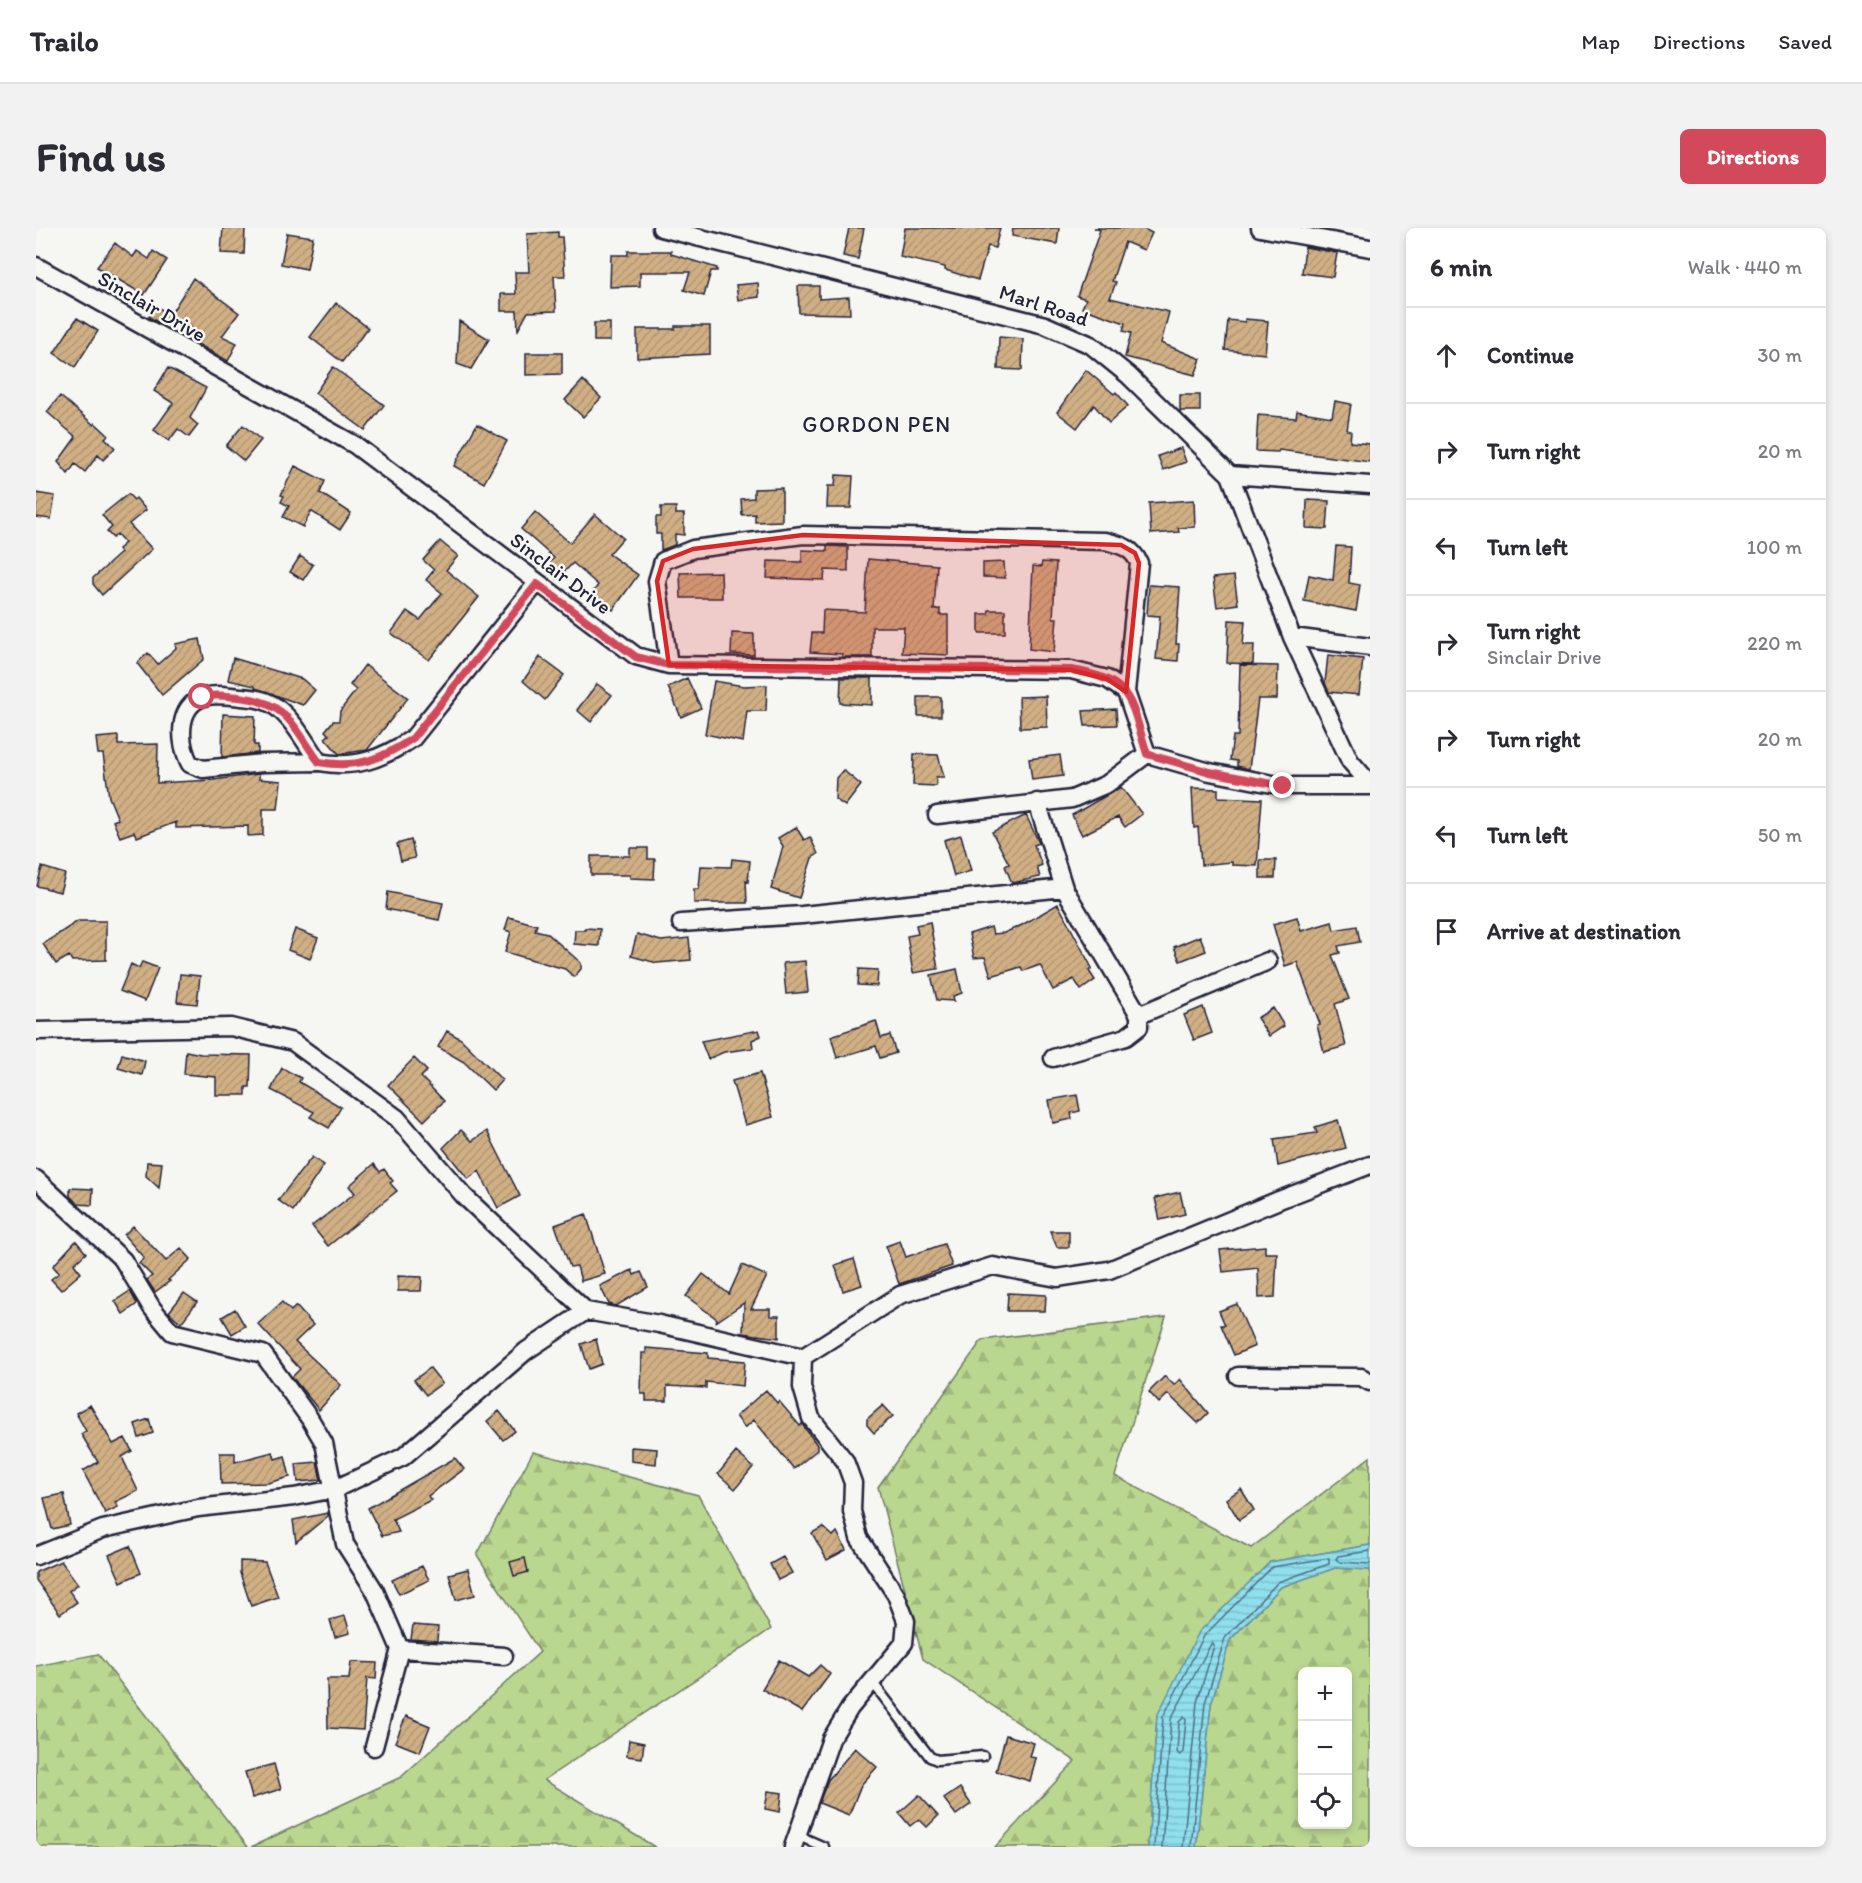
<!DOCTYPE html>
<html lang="en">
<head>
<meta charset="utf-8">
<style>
  body { margin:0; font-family:Itim,sans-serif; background:#f2f2f3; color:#2b2b33 }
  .controls { position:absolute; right:18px; bottom:18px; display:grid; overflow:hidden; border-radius:9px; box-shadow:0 3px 9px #0003 }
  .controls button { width:54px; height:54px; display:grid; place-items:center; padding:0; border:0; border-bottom:2px solid #e1e1e2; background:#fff; color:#2b2b33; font:30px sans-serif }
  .stop { position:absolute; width:18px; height:18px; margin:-14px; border:4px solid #d1495b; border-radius:50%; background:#fff }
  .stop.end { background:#d1495b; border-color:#fff; box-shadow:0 2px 6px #0008 }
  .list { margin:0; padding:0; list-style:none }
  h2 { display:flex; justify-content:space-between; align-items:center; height:78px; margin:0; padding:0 24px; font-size:26px }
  h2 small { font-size:20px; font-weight:400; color:#7c7c81 }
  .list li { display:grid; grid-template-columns:39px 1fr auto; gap:18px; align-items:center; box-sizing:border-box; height:96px; padding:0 24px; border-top:2px solid #e1e1e2 }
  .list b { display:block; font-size:22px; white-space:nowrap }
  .list p { margin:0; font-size:20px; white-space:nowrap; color:#7c7c81 }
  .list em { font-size:20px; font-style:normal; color:#7c7c81 }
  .icon { flex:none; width:33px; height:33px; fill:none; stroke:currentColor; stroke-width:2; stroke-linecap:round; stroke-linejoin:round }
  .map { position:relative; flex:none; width:1334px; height:1619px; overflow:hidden; border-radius:9px }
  header { display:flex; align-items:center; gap:36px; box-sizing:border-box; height:84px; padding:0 30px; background:#fff; border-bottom:2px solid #e1e1e2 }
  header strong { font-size:28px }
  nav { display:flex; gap:33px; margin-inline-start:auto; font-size:21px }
  .intro { display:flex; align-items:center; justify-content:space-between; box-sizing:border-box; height:144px; padding:0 36px }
  h1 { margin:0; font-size:42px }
  .button { padding:15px 27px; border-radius:9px; background:#d1495b; color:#fff; font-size:21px; font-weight:700 }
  main { display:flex; gap:36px; padding:0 36px }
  aside { flex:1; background:#fff; border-radius:9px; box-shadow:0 3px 9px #0003 }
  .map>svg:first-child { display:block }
  .forest { fill:url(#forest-firs); stroke:#6e7c65; stroke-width:1.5; fill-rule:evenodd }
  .water { fill:url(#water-rules); stroke:#6493a6; stroke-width:1.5 }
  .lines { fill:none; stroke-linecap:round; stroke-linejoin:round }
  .shore { stroke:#4e6e82; stroke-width:1.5 }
  .building { fill:url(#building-hatch); stroke:#22223b; stroke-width:1.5 }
  .service-casing { stroke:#22223b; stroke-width:13 }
  .minor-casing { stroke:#22223b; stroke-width:21 }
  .service { stroke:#f6f6f2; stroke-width:8 }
  .minor { stroke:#f6f6f2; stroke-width:16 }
  .route { stroke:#d1495b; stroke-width:8 }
  .marked { fill:#d62828; fill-opacity:0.2; stroke:#d62828; stroke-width:4.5; stroke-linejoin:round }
  .labels { text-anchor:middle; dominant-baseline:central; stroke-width:5; stroke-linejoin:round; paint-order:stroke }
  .street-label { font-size:21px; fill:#22223b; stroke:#f6f6f2 }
  .neighbourhood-label { font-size:22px; letter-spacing:1.5px; fill:#22223b; stroke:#f6f6f2 }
</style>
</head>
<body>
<header>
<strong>Trailo</strong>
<nav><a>Map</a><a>Directions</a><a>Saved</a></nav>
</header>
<div class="intro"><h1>Find us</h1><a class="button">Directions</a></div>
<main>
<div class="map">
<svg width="1334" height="1619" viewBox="0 0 1334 1619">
  <defs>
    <pattern id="forest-firs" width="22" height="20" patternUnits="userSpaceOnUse" patternTransform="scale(1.5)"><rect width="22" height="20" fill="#bad78f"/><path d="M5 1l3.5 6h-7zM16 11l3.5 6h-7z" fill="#a0b87c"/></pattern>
    <pattern id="water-rules" width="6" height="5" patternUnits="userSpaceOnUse" patternTransform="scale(1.5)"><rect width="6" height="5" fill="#90dfed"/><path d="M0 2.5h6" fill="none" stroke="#7cbfcc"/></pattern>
    <pattern id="building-hatch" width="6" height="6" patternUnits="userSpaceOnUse" patternTransform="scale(1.5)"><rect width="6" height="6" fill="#d0af84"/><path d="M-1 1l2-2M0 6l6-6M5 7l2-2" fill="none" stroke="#b29673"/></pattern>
  </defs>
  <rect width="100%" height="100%" fill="#f6f6f2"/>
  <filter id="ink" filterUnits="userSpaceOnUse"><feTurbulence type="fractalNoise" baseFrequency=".0167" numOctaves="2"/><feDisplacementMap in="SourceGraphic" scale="12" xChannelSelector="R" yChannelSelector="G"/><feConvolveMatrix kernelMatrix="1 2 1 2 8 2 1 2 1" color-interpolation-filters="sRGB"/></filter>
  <g filter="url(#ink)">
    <path class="forest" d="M1130 1089 1079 1248 1215 1320 1334 1229V1317L1234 1334 1121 1488 1112 1619H959L1039 1533 887 1431 842 1259 946 1112Z
      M497 1224 662 1267 735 1401 508 1552 619 1619H215L365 1549 504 1424 441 1327Z
      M1299 1340 1334 1342V1619H1160L1175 1476 1194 1412 1245 1359ZM1266 1444H1312V1596H1266Z
      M62 1426 212 1619H0V1438Z"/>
    <path class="water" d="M1334 1317V1342L1299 1340 1245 1359 1194 1412 1175 1476 1160 1619H1112L1121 1488 1163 1404 1234 1334Z"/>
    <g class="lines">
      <path class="shore" d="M1334 1323 1302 1328 1300 1331 1303 1334 1334 1336
        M1148 1489 1150 1492 1147 1524 1144 1527 1141 1524 1143 1494Z
        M1118 1619 1127 1489 1168 1408 1236 1339 1293 1330V1336L1242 1354 1189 1410 1169 1475 1155 1619
        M1126 1619 1135 1491 1176 1414 1178 1418 1161 1474 1147 1619"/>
    </g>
    <path class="building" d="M187 0H209L208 26 185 25Z
      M813 0H828L822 31 807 28Z
      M869 0H964L959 20 952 18 942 52 909 42V39L864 29Z
      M977 0H1023L1021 16 976 8Z
      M1058 0H1106L1116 5 1108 22 1089 14 1076 53 1080 54 1074 70 1133 84 1125 115 1165 131 1159 147 1089 129 1095 105 1087 103 1089 95 1046 80 1050 71 1041 68 1064 2Z
      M522 4V9H526L529 48H518L520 83 492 84 482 102 481 83H465V66H480L479 44H493L491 6Z
      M251 5 277 9 271 41 245 36Z
      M79 15 97 29 101 23 113 31 117 23 131 32 108 67 61 39Z
      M1269 19 1301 25 1297 49 1266 45Z
      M592 23H635V26L681 40V43H675L668 68 648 62 654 44H604V58L574 59 575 27H592Z
      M157 50 203 85 186 108 201 115 192 133 156 113 161 103 134 87 128 98 113 89 120 78 134 87Z
      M722 55 723 69 702 72 700 57Z
      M762 58H783V71L813 69 814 86 763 85Z
      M300 75 332 100 306 134 274 109Z
      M41 90 62 103 39 139 18 125Z
      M1209 91 1232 93 1229 126 1189 122 1192 92 1209 94Z
      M423 93 453 111 435 141 421 136Z
      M558 95H574V113H558Z
      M639 98H674V126L601 130V101H639Z
      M963 109 987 111 986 142 962 141Z
      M490 125H526V146L490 147Z
      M297 139 348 177 329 202 279 165Z
      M132 140 170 160 154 190 162 197 153 209 142 201 133 213 118 202 137 175 118 163Z
      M1050 142 1078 166 1080 164 1092 178 1073 195 1058 177 1041 200 1021 184Z
      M547 152 565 170 547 189 529 172Z
      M1144 167H1164V183H1144Z
      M24 168 58 197 59 195 72 207 69 210 79 220 67 232 62 227 49 244 39 236 32 246 22 234 40 209 11 184Z
      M1299 173 1315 176 1311 202 1315 203 1314 214 1334 216V234L1243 222 1242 224 1220 223 1222 187 1260 190 1261 183 1296 189Z
      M441 196 471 213 448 255 418 238Z
      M207 197 225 212 208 233 190 218Z
      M1145 220 1150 234 1127 242 1122 228Z
      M259 238 289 253 284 265 315 285 304 302 275 283 267 299 247 289 253 278 245 274 248 268 245 267Z
      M800 247 817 248 815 280H791L792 258H799Z
      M746 260V293L719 294V286L706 287 705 271 718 270V261Z
      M0 265 19 268 15 291 0 289Z
      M92 266 98 272 100 270 110 282 93 296 116 321 66 367 57 356V350L85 325 82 321 89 315 81 306 77 310 71 304 76 299 66 287Z
      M1158 272 1159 299 1142 300 1143 304 1115 306 1113 275Z
      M1271 272 1293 273 1291 301 1270 300Z
      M625 279H640V286H648V307L639 306V317L625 322V306H620V289H625Z
      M499 284 534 315 559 286 587 310 573 326 602 347 577 382 555 367 562 357 537 335 521 351 509 339 518 330 485 301Z
      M404 313 422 328 410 342 443 369 393 432 355 405 371 383 384 392 406 365 390 352 398 342 387 332Z
      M791 318 812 319V343L789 342 788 352 731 350 732 333 766 334V322L791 323Z
      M1300 318 1315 319 1313 355 1324 357 1320 383 1268 373 1273 347 1297 352Z
      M264 328 277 337 267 352 254 344Z
      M832 331 901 337 898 382 904 381V387H912V427L866 425 868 399H836V429H806V426L774 424 776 405H786L787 382 829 384Z
      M968 334 969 350 947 349V335Z
      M1006 334 1020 335 1017 390H1021L1018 424 993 421 997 338 1005 339Z
      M685 344 686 370H645L644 345Z
      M1198 348 1202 376 1181 379 1177 350Z
      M1113 357 1144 359 1140 416H1143L1142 433 1120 431 1124 388 1111 387Z
      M953 382H969V405H943V386H952Z
      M1193 392 1209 393 1207 417H1218L1217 436 1191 435Z
      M696 405 718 406V427L695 426Z
      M164 411 168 431 126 467 101 435 112 425 122 436 140 420 139 416Z
      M1292 427 1327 431 1323 467 1293 464 1289 455Z
      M504 429 528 447 509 472 487 453Z
      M197 430 266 451 279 462 267 477 219 460V458L192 452Z
      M329 437 372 470 331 522 303 526 289 510 293 507 289 503 297 493H303L304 483 320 462 314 457Z
      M1204 437 1242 438 1241 471H1222L1213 541 1201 538V533L1194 532 1197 508H1202Z
      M651 450 665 480 645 489 632 459Z
      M805 450H836V477L804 475Z
      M678 453 708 458 731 457 730 483H711L707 514 669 506Z
      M561 456 576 467 555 494 541 482Z
      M1010 468 1011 499 984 500 983 469Z
      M882 469H905V488H882Z
      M1080 481 1081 497 1049 498 1047 483Z
      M187 486 219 488 218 517H222V525L186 529Z
      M82 508V517L122 516 121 555 177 552 223 546V551L245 553 242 581H227V607L212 608V598L140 600V594L101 609 98 604 84 609 77 593 82 591 73 569 67 526H62L60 510Z
      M878 526 902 527 908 549H900V558L877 557Z
      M1024 527 1027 548 996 552 993 531Z
      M807 542 825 557 809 578 799 571 800 550Z
      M1085 559 1106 586 1089 599 1082 589 1046 607 1036 587Z
      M1156 560 1182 561V569L1226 571 1221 638 1196 637V634L1165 637 1162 599 1158 600Z
      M990 587 1003 615 998 617 1006 637 1001 639 1004 649 976 655 969 638 973 636 956 604Z
      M760 599 768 612 774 609 782 626 776 630 763 670 735 661 747 618 742 610Z
      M925 607 935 643 918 648 908 612Z
      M375 612 379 630 365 633 361 616Z
      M594 620H612V631H619L618 651 594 650V647H555V628H594Z
      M696 631 714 633 712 654 710 653 711 675H658V661H663L665 638 695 639Z
      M1224 632H1240L1239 650H1224Z
      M6 639 29 646 24 664 1 658Z
      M352 664 407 675 403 692 350 681Z
      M1022 676 1056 740 1053 743 1059 752 1045 762 1038 751 1017 762 1004 737 987 743 985 739 955 748 949 729 938 730 933 706 955 699 957 706 968 705 986 697Z
      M473 689 501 697 499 702 511 705 545 735V741L538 749 529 741 469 724 475 704 469 702Z
      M1261 689 1265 703 1296 694 1298 702 1321 698 1324 714 1302 718 1304 725 1296 727 1313 771 1299 776 1310 818 1288 824 1281 797 1284 796 1261 734 1249 738 1237 696Z
      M42 693H70V732L36 733 33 728 20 736 7 716Z
      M894 694 902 741 877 745 871 708 882 706 880 697Z
      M549 700 564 701 563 718 538 716 539 702H549Z
      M259 701 282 710 274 731 252 722Z
      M601 706 625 713 653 710 655 732 621 735 595 728Z
      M1164 708 1170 723 1144 733 1138 719Z
      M769 733 772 764 750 766 747 735Z
      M106 734 122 740 109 773 84 763 95 736 103 740Z
      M823 741 842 742 841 758 822 757Z
      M921 741 926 765 917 768 918 773 901 772 895 747Z
      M144 746 164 748 161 776 141 774Z
      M1167 779 1176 805 1158 812 1148 787Z
      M1237 780 1248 798 1233 808 1221 790Z
      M840 793 845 810 854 807 860 825 844 830 840 818 801 830 795 808Z
      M723 802 725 808 716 812 717 820 688 824 672 831 665 813Z
      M411 803 425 811 466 852 457 862 428 834 402 819Z
      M150 823 165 826 215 827 214 859H210V867H180V849L148 846Z
      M86 826 109 833 106 847 82 840Z
      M378 830 391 843 385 849 408 873 388 893 352 857Z
      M246 840 265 850 263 854 305 879 293 900 274 889 278 884 235 862Z
      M724 845 737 889 709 897 696 853Z
      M1041 867 1044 883 1035 885 1036 891 1017 895 1013 872Z
      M1302 892 1310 920 1242 938 1238 911 1281 905 1279 899Z
      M425 902 436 913 451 903 484 968 462 980 443 943 432 951 407 920Z
      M276 929 288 937 257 983 242 972Z
      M111 934 126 935 123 960 110 948Z
      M338 936 344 944 348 941 357 953 354 955 361 963 292 1018 276 998 319 965 313 958Z
      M34 960 57 961 56 977 42 976 34 968Z
      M1144 964 1149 986 1124 992 1119 970Z
      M550 986 569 1046 545 1053 541 1038 534 1039 519 997Z
      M97 998 130 1033 145 1020 155 1031 132 1052 134 1053 119 1064 111 1052 116 1048 103 1035 108 1030 88 1007Z
      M1014 1003H1033V1019H1021Z
      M40 1013 50 1025 38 1036 45 1045 25 1062 15 1051 23 1045 17 1038Z
      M864 1013 870 1029 908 1016 916 1038 863 1056 850 1018Z
      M1229 1018V1025H1241L1239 1069 1223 1070 1222 1040 1187 1044 1184 1022Z
      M818 1031 826 1057 807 1063 799 1037Z
      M706 1037 731 1048 715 1081H734V1088H743V1110L707 1105 708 1075 680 1094 681 1091 650 1068 667 1046 693 1066Z
      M596 1042 598 1047 605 1044 612 1059 580 1078 573 1076 564 1058Z
      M362 1048 386 1049 385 1063H362Z
      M94 1063 101 1076 87 1086 79 1073Z
      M148 1065 161 1074 145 1095 133 1084Z
      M972 1065 1010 1067 1009 1083H971Z
      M246 1074 255 1083 260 1078 277 1097 259 1114 305 1157 283 1182 256 1149 264 1141 222 1096Z
      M1201 1076 1219 1118 1198 1127 1185 1097H1189L1183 1083Z
      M199 1081 209 1098 196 1106 186 1089Z
      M560 1111 566 1136 553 1141 545 1116Z
      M610 1120 672 1125V1130L709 1133 707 1158 670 1154V1160L631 1158V1173H610V1166H605L606 1125H610Z
      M394 1140 406 1155 390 1167 378 1152Z
      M1129 1148 1138 1157 1144 1151 1172 1185 1162 1195 1132 1166 1123 1175 1113 1164Z
      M730 1162 741 1175 743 1173 764 1198 766 1196 781 1217V1222L758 1241 718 1192 709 1200 700 1188Z
      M54 1177 77 1216 89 1210 96 1223 86 1229 102 1263 79 1274 82 1279 69 1285 47 1243 62 1234 45 1206 50 1203 40 1185Z
      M847 1177 857 1188 838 1205 831 1197V1191Z
      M463 1183 479 1203 467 1212 451 1193Z
      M113 1191 117 1205 103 1210 99 1196Z
      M595 1219 621 1221 620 1236 595 1233Z
      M237 1224 239 1231 249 1228 254 1249 232 1255 185 1256 184 1225H199V1234Z
      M700 1224 717 1239 699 1261 682 1246Z
      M419 1230 428 1241 392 1268 395 1272 357 1291 363 1304 346 1308 332 1280Z
      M281 1234 285 1252 262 1254 260 1236Z
      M1205 1261 1218 1282 1203 1292 1190 1271Z
      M28 1266 34 1297 16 1301 8 1270Z
      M292 1285V1288L260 1314 257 1292Z
      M787 1299 797 1308 801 1304 810 1322 791 1332 776 1305Z
      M94 1318 105 1345 85 1354 73 1327Z
      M747 1329 756 1345 742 1352 734 1336Z
      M489 1330 492 1344 478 1348 474 1334Z
      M25 1333 42 1356 33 1363 41 1374 24 1386 0 1352V1344Z
      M204 1333 229 1334 242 1369 215 1378 204 1345Z
      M386 1338 393 1352 363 1366 356 1352Z
      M432 1341 439 1367 420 1372 413 1346Z
      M309 1388 314 1405 299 1409 294 1392Z
      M377 1397 402 1399 401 1413 375 1411Z
      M743 1432 772 1449 784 1437 794 1446 766 1484 726 1461Z
      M315 1434 341 1435 340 1451 331 1450 327 1502 292 1500 291 1451H313Z
      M370 1488 394 1498 384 1524 359 1514Z
      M970 1507 998 1515 994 1529 1000 1530 994 1553 960 1543Z
      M593 1512 608 1515 606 1530 591 1528Z
      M819 1520 841 1539 825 1557 813 1587 783 1575 792 1552Z
      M238 1536 245 1561 216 1570 209 1544Z
      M924 1560 935 1576 920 1587 908 1571Z
      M732 1563 746 1565 744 1584 729 1581Z
      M883 1567 902 1588 891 1599 883 1591 874 1598 863 1585Z"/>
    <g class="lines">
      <defs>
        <path id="service" d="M837 1455 894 1529 901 1532 947 1528
          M763 1608 788 1619"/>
        <path id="minor" d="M625 0 1009 97 1055 117 1092 147 1194 247 1334 257
          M1224 0 1334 20
          M0 38 319 217 600 428 633 437 1035 442 1071 451 1090 464
          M1194 247 1256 409 1314 533 1334 556
          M1256 409 1334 419
          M633 437 621 353 627 333 657 321 767 307 1069 313C1084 317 1096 319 1103 335L1090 464 1111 526 1174 544 1247 558H1334
          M283 534 227 535 167 541 154 536C143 516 140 478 168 469 180 465 193 468 205 469 217 470 230 471 240 479 258 492 270 516 283 534 320 541 346 531 377 510L501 355
          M1001 574 1028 660 1103 787 1232 733
          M901 587 1036 571 1071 556 1111 526
          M645 695 766 687 1028 660
          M0 803 195 799 257 814 361 890 428 968 550 1083
          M1017 830 1090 809 1103 799V787
          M0 951 87 1032 116 1080 136 1104 227 1126 274 1191 288 1215 309 1316 339 1363 364 1421 468 1428
          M1202 1148 1325 1149 1334 1154
          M0 1328 67 1301 162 1280 258 1269 299 1261 367 1229 490 1123 550 1083 623 1096 767 1129 864 1067 957 1038 1021 1050 1073 1042 1243 972 1334 937
          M338 1519 364 1421
          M757 1619 795 1511 814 1480 868 1415 870 1393 860 1367 823 1310 816 1283 817 1255 809 1233 775 1190 766 1159 767 1129"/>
      </defs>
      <use href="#service" class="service-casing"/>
      <use href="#minor" class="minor-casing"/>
      <use href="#service" class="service"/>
      <use href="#minor" class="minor"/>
    </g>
  </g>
  <g class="lines" filter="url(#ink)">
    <path class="route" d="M166 469C178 466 190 468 203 469 251 474 257 498 283 534 321 541 346 531 377 510L501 356 600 429 633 437 1035 442C1098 451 1094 473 1111 526L1174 544 1247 558"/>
  </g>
  <path class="marked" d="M767 307 1085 317 1099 325 1103 335 1090 464 1071 451 1035 442 633 437 621 353 627 333 657 321Z"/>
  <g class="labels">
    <g class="street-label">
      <text transform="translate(1008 77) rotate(18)">Marl Road</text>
      <text transform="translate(116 78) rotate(30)">Sinclair Drive</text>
      <text transform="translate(525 345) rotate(37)">Sinclair Drive</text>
    </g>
    <g class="neighbourhood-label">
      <text x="841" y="196">GORDON PEN</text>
    </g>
  </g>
</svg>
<div class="controls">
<button>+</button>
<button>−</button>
<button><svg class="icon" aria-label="locate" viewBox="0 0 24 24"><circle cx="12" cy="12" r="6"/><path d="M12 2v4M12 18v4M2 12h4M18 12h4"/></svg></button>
</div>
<div class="stop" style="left:166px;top:469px"></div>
<div class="stop end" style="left:1247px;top:558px"></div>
</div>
<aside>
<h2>6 min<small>Walk · 440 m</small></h2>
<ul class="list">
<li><svg class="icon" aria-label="ahead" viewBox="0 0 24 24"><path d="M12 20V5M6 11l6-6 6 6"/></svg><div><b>Continue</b></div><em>30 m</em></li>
<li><svg class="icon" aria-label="right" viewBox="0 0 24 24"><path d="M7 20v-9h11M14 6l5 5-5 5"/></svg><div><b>Turn right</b></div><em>20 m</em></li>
<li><svg class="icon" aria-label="left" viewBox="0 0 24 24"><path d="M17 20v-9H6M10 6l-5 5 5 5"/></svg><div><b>Turn left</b></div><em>100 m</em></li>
<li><svg class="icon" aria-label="right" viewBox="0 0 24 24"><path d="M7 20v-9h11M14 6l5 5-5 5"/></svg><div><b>Turn right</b><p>Sinclair Drive</p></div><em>220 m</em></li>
<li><svg class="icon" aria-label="right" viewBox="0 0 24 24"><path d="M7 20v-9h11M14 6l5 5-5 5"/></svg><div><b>Turn right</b></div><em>20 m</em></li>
<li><svg class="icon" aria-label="left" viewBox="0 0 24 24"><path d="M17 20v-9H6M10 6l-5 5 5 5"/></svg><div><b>Turn left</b></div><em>50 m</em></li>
<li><svg class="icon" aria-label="arrive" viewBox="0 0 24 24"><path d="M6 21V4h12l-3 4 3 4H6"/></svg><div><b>Arrive at destination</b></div></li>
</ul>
</aside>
</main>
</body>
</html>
